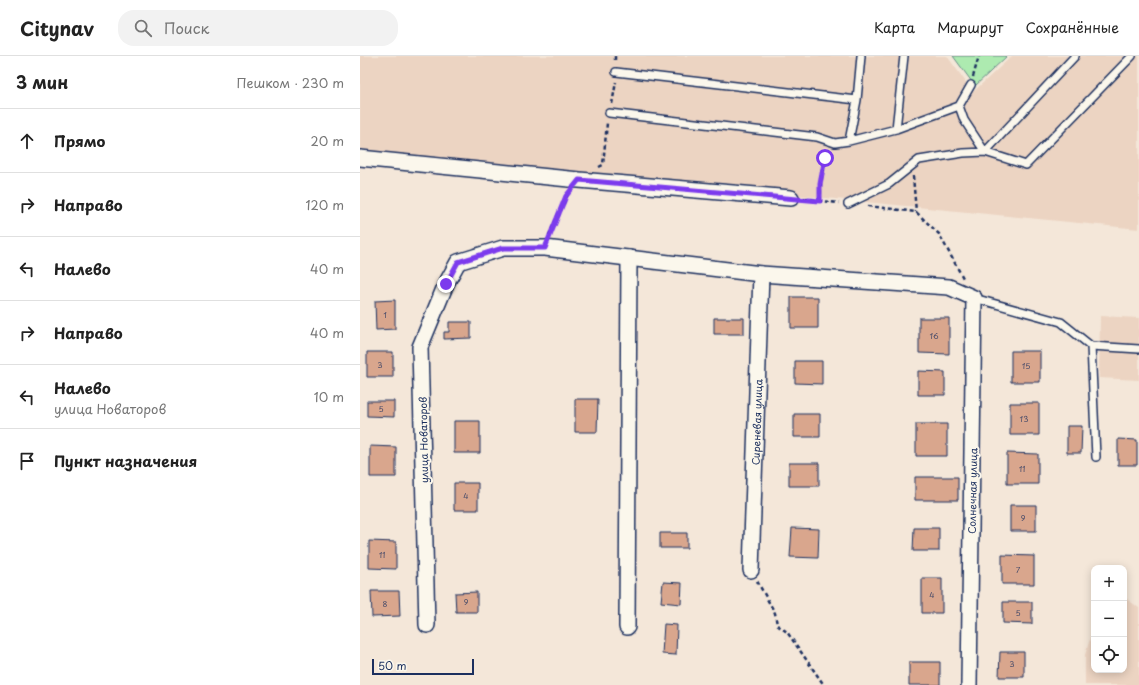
<!DOCTYPE html>
<html lang="ru">
<head>
<meta charset="utf-8">
<style>
  body { margin:0; font-family:"Playpen Sans",sans-serif; background:#f2f2f2; color:#222 }
  .controls { position:absolute; right:12px; bottom:12px; display:grid; overflow:hidden; border-radius:8px; box-shadow:0 2px 10px #0003 }
  .controls button { width:36px; height:36px; display:grid; place-items:center; padding:0; border:0; border-bottom:1px solid #e0e0e0; background:#fff; color:#222; font:20px sans-serif }
  .scale { position:absolute; left:12px; bottom:10px; width:102px; box-sizing:border-box; padding-left:4px; border:2px solid #1b2f5e; border-top:0; font-size:11px; line-height:14px; white-space:nowrap; color:#1b2f5e; -webkit-text-stroke:3px #fbf7ec; paint-order:stroke }
  .stop { position:absolute; width:12px; height:12px; margin:-9px; border:3px solid #7c3aed; border-radius:50%; background:#fff }
  .stop.end { background:#7c3aed; border-color:#fff; box-shadow:0 1px 4px #0008 }
  .list { margin:0; padding:0; list-style:none }
  h2 { display:flex; justify-content:space-between; align-items:center; height:52px; margin:0; padding:0 16px; font-size:17px }
  h2 small { font-size:13px; font-weight:400; color:#767676 }
  .list li { display:grid; grid-template-columns:26px 1fr auto; gap:12px; align-items:center; box-sizing:border-box; height:64px; padding:0 16px; border-top:1px solid #e0e0e0 }
  .list b { display:block; font-size:15px; white-space:nowrap }
  .list p { margin:0; font-size:13px; white-space:nowrap; color:#767676 }
  .list em { font-size:13px; font-style:normal; color:#767676 }
  .icon { flex:none; width:22px; height:22px; fill:none; stroke:currentColor; stroke-width:2; stroke-linecap:round; stroke-linejoin:round }
  .map { position:relative; flex:none; width:779px; height:629px; overflow:hidden }
  header { display:flex; align-items:center; gap:24px; box-sizing:border-box; height:56px; padding:0 20px; background:#fff; border-bottom:1px solid #e0e0e0 }
  header strong { font-size:19px }
  nav { display:flex; gap:22px; margin-inline-start:auto; font-size:14px }
  .search { width:280px; height:36px; background:#f2f2f2; display:flex; align-items:center; gap:10px; box-sizing:border-box; padding:0 14px; border-radius:16px; color:#767676; font-size:15px }
  main { display:flex }
  aside { flex:1; background:#fff }
  .map>svg:first-child { display:block }
  .built { fill:#ecd4c2 }
  .green { fill:#adeab0; stroke:#648c87 }
  .building { fill:#d9a68d; stroke:#1b2f5e }
  .lines { fill:none; stroke-linecap:round; stroke-linejoin:round }
  .lane-casing { stroke:#1b2f5e; stroke-width:10 }
  .street-casing { stroke:#1b2f5e; stroke-width:18 }
  .path { stroke:#1b2f5e; stroke-width:2.5; stroke-dasharray:4 3; stroke-linecap:butt }
  .lane { stroke:#fbf7ec; stroke-width:7 }
  .street { stroke:#fbf7ec; stroke-width:15 }
  .route { stroke:#7c3aed; stroke-width:5 }
  .labels { text-anchor:middle; dominant-baseline:central; stroke-width:4; stroke-linejoin:round; paint-order:stroke }
  .number-label { font-size:8px; fill:#4a4d6a }
  .street-label { font-size:10px; fill:#1b2f5e; stroke:#fbf7ec }
</style>
</head>
<body>
<header>
<strong>Citynav</strong>
<div class="search"><svg class="icon" aria-label="search" viewBox="0 0 24 24"><circle cx="10" cy="10" r="6"/><path d="M15 15l6 6"/></svg>Поиск</div>
<nav><a>Карта</a><a>Маршрут</a><a>Сохранённые</a></nav>
</header>
<main>
<aside>
<h2>3 мин<small>Пешком · 230 m</small></h2>
<ul class="list">
<li><svg class="icon" aria-label="ahead" viewBox="0 0 24 24"><path d="M12 20V5M6 11l6-6 6 6"/></svg><div><b>Прямо</b></div><em>20 m</em></li>
<li><svg class="icon" aria-label="right" viewBox="0 0 24 24"><path d="M7 20v-9h11M14 6l5 5-5 5"/></svg><div><b>Направо</b></div><em>120 m</em></li>
<li><svg class="icon" aria-label="left" viewBox="0 0 24 24"><path d="M17 20v-9H6M10 6l-5 5 5 5"/></svg><div><b>Налево</b></div><em>40 m</em></li>
<li><svg class="icon" aria-label="right" viewBox="0 0 24 24"><path d="M7 20v-9h11M14 6l5 5-5 5"/></svg><div><b>Направо</b></div><em>40 m</em></li>
<li><svg class="icon" aria-label="left" viewBox="0 0 24 24"><path d="M17 20v-9H6M10 6l-5 5 5 5"/></svg><div><b>Налево</b><p>улица Новаторов</p></div><em>10 m</em></li>
<li><svg class="icon" aria-label="arrive" viewBox="0 0 24 24"><path d="M6 21V4h12l-3 4 3 4H6"/></svg><div><b>Пункт назначения</b></div></li>
</ul>
</aside>
<div class="map">
<svg width="779" height="629" viewBox="0 0 779 629">
  <rect width="100%" height="100%" fill="#f4e7d9"/>
  <filter id="ink" filterUnits="userSpaceOnUse"><feTurbulence type="fractalNoise" baseFrequency=".025" numOctaves="2"/><feDisplacementMap in="SourceGraphic" scale="8" xChannelSelector="R" yChannelSelector="G"/><feConvolveMatrix kernelMatrix="1 2 1 2 8 2 1 2 1" color-interpolation-filters="sRGB"/></filter>
  <g filter="url(#ink)">
    <path class="built" d="M0 0H587L613 36 652 0H779V173L0 96Z
      M740 260 779 262V324L739 322Z
      M764 541 779 552V629H725V599L734 570V614H764Z"/>
    <path class="green" d="M593 0H647L615 30Z"/>
    <path class="building" d="M431 241H458V272H431Z
      M35 244V273L16 274 15 245Z
      M354 262H384V278H354Z
      M559 262H589V298L559 297Z
      M89 266H111V282L84 283V276H89Z
      M651 295H680V326H651Z
      M7 296H33V321H7Z
      M435 305H462V328L435 327Z
      M558 315 585 316V339H558Z
      M215 343H238L237 376H215Z
      M7 345H34V361L7 360Z
      M650 347H679V379H650Z
      M434 358H460V381H434Z
      M94 365H120V397H94Z
      M556 368H587V400H556Z
      M707 370H722L721 397H707Z
      M758 383 777 384V409H758Z
      M10 390 36 391V421H10Z
      M647 397 678 398V428H647Z
      M429 407H459V430H429Z
      M555 421H598V444H555Z
      M94 427H118V454H94Z
      M650 449H676V475H650Z
      M432 472 459 473 458 502 430 501Z
      M554 472H579V495H553Z
      M300 477H327V492H300Z
      M9 485 36 486V513L9 512Z
      M642 499 674 500V528H642Z
      M562 522H582V557H562Z
      M303 526 322 527 321 548 301 546Z
      M11 535H39L40 560 12 561Z
      M117 536V556H96L95 537Z
      M643 546H672V568L643 567Z
      M304 568 317 569 316 599 302 598Z
      M640 596H664V621H639Z
      M549 606H580V629H549Z"/>
    <g class="lines">
      <defs>
        <path id="lane" d="M715 0 625 96 666 109 772 0
          M256 16 497 44
          M249 57 457 81 475 87 489 85 497 44 501 0
          M536 73 544 0
          M489 85 536 73 599 50
          M488 148 529 128 559 104 603 97 625 96 604 64 599 50 611 29
          M614 242 701 266 731 290 779 293
          M731 290 736 401"/>
        <g id="street">
          <path d="M0 102 219 124 431 142"/>
          <path id="s1" d="M391 514 401 218"/>
          <path d="M67 569 60 291 86 228 98 206 143 192H185L401 218 589 231 614 242 609 629"/>
          <path d="M267 571 269 202"/>
        </g>
      </defs>
      <use href="#lane" class="lane-casing"/>
      <use href="#street" class="street-casing"/>
      <path class="path" d="M255 0V7
        M613 21 619 0
        M252 48 256 26
        M239 111 243 109 247 67
        M553 120 556 156
        M444 143 479 147
        M460 145C460 129 461 109 470 96
        M508 150 556 156 579 178 603 222
        M189 180 208 137
        M397 525 415 557 417 569 427 576 464 629"/>
      <use href="#lane" class="lane"/>
      <use href="#street" class="street"/>
    </g>
  </g>
  <g class="lines" filter="url(#ink)">
    <path class="route" d="M86 228 98 206 143 192H185L206 140 219 124 460 145V128L465 102"/>
  </g>
  <g class="labels">
    <g class="number-label">
      <text x="25" y="259">1</text>
      <text x="574" y="280">16</text>
      <text x="20" y="309">3</text>
      <text x="666" y="310">15</text>
      <text x="21" y="353">5</text>
      <text x="664" y="363">13</text>
      <text x="662" y="413">11</text>
      <text x="106" y="440">4</text>
      <text x="663" y="462">9</text>
      <text x="22" y="499">11</text>
      <text x="658" y="514">7</text>
      <text x="572" y="539">4</text>
      <text x="106" y="546">9</text>
      <text x="25" y="548">8</text>
      <text x="658" y="557">5</text>
      <text x="652" y="608">3</text>
    </g>
    <g class="street-label">
      <text stroke="none"><textPath href="#s1" startOffset="148">Сиреневая улица</textPath></text>
      <text transform="translate(63 384) rotate(-91)">улица Новаторов</text>
      <text transform="translate(612 435) rotate(-89)">Солнечная улица</text>
    </g>
  </g>
</svg>
<div class="controls">
<button>+</button>
<button>−</button>
<button><svg class="icon" aria-label="locate" viewBox="0 0 24 24"><circle cx="12" cy="12" r="6"/><path d="M12 2v4M12 18v4M2 12h4M18 12h4"/></svg></button>
</div>
<div class="scale">50 m</div>
<div class="stop" style="left:465px;top:102px"></div>
<div class="stop end" style="left:86px;top:228px"></div>
</div>
</main>
</body>
</html>
